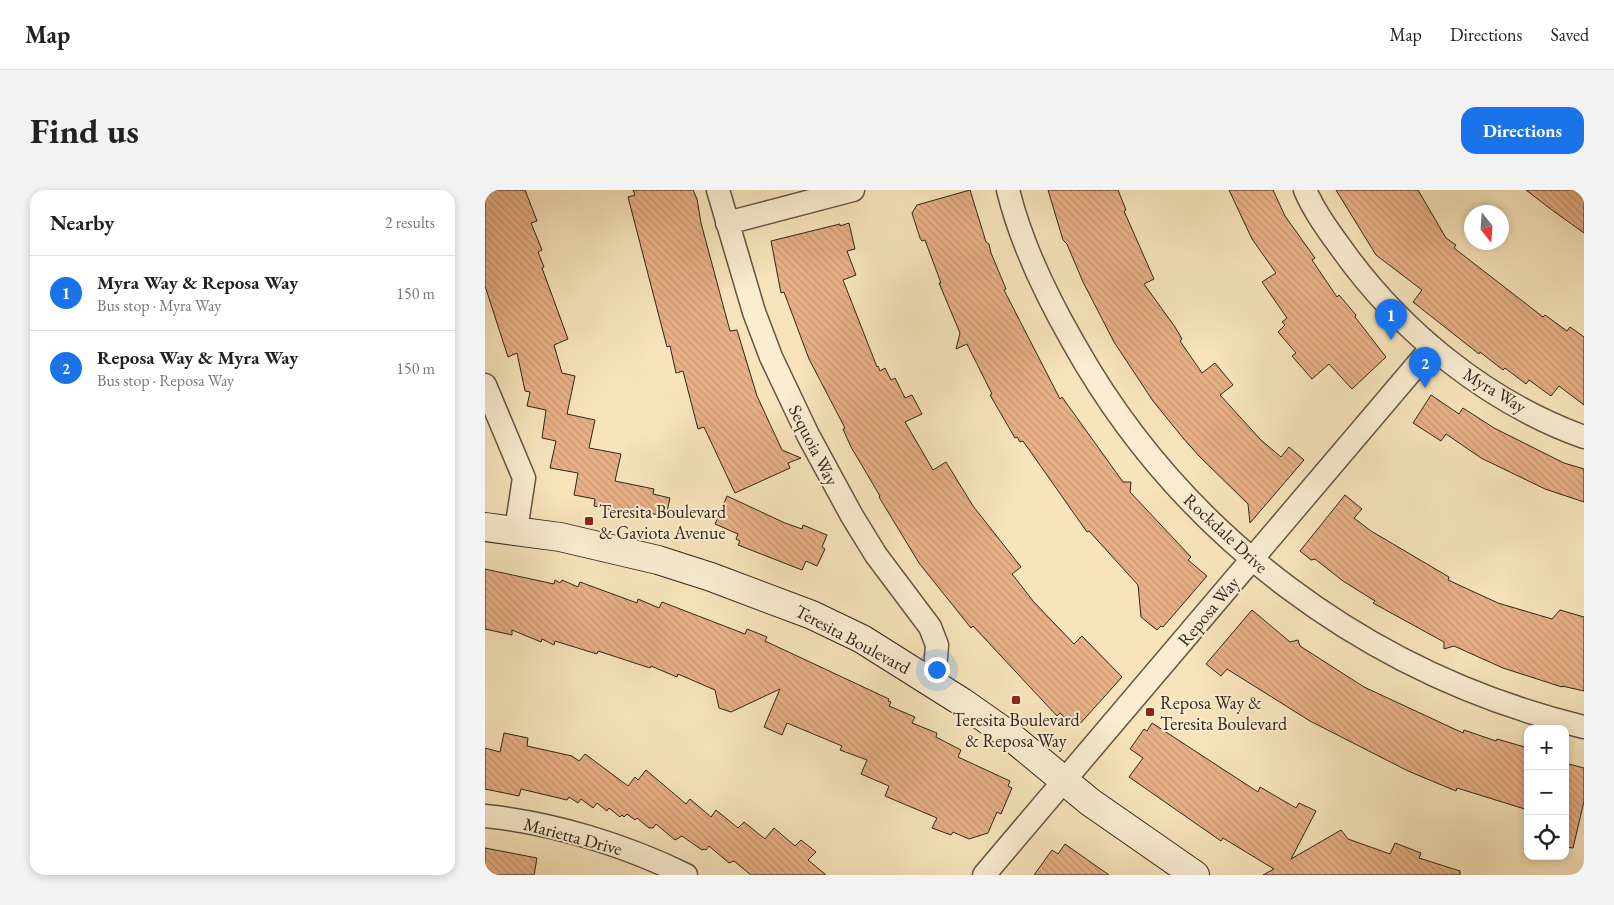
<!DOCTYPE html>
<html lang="en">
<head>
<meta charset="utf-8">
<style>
  body { margin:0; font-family:"EB Garamond",serif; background:#f2f2f2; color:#222 }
  .controls { position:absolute; right:15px; bottom:15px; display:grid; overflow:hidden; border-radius:10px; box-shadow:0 2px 8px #0003 }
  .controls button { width:45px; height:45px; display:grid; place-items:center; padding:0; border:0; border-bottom:1px solid #e0e0e0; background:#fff; color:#222; font:25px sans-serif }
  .compass { position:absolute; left:979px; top:15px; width:45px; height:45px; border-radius:50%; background:#fff; box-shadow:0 2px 8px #0003; rotate:163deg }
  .you { position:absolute; left:451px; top:479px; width:18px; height:18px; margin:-12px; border:4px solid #fff; border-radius:50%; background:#1a73e8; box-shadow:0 0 0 8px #1a73e833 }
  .badge { display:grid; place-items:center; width:32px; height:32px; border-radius:50%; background:#1a73e8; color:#fff; font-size:16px; font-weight:700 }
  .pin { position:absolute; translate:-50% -41px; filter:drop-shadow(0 1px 2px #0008) }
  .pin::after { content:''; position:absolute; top:26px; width:18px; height:15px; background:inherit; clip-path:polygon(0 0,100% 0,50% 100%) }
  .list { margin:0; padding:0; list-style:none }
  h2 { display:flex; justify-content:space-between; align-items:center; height:65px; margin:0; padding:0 20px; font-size:21px }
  h2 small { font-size:16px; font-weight:400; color:#767676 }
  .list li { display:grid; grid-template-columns:32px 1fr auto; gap:15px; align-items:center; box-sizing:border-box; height:75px; padding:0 20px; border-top:1px solid #e0e0e0 }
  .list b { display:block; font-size:19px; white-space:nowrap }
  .list p { margin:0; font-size:16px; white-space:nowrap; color:#767676 }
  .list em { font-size:16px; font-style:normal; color:#767676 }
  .icon { flex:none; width:28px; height:28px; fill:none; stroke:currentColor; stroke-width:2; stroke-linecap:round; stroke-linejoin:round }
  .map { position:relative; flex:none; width:1099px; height:685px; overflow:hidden; border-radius:15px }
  header { display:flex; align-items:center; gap:30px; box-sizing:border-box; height:70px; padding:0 25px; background:#fff; border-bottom:1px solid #e0e0e0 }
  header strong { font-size:24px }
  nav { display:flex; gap:28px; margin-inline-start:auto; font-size:18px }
  .intro { display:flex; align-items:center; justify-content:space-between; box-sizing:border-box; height:120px; padding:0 30px }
  h1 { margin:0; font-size:35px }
  .button { padding:12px 22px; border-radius:15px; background:#1a73e8; color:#fff; font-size:18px; font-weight:700 }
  main { display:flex; gap:30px; padding:0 30px }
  aside { flex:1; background:#fff; border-radius:15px; box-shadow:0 2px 8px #0003 }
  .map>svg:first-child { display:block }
  .building { fill:url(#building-back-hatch); stroke:#31261c }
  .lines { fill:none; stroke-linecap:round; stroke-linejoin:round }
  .street-casing { stroke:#625644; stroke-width:25 }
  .secondary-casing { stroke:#31261c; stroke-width:30 }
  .street { stroke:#faedd2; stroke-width:22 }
  .secondary { stroke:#faedd2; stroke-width:28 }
  .poi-dot { fill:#8f2418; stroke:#faedd2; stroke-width:2 }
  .labels { text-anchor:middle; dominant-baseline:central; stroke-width:4; stroke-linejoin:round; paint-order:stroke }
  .street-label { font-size:18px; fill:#31261c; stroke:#faedd2 }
  .poi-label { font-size:18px; fill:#31261c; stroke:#faedd2; text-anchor:start }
</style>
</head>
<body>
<header>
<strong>Map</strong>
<nav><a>Map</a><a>Directions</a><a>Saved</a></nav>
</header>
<div class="intro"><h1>Find us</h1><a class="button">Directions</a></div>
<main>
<aside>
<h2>Nearby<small>2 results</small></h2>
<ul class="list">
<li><span class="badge">1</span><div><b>Myra Way &amp; Reposa Way</b><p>Bus stop · Myra Way</p></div><em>150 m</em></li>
<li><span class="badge">2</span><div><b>Reposa Way &amp; Myra Way</b><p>Bus stop · Reposa Way</p></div><em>150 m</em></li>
</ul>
</aside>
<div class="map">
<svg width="1099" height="685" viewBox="0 0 1099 685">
  <defs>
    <pattern id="building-back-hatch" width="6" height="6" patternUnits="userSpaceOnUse" patternTransform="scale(1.25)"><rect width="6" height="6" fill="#e8b087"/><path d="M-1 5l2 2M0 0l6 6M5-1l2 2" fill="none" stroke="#c79774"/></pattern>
  </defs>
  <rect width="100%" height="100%" fill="#f7e4ba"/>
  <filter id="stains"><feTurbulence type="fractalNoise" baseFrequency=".004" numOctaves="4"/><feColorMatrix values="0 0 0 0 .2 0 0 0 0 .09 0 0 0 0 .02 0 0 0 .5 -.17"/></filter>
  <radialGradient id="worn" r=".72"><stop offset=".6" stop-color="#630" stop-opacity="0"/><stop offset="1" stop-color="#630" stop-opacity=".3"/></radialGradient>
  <path class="building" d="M0 0H40L52 31 46 33 57 60 53 62 59 77 57 78 83 149 69 155 77 183 90 186 82 224 110 230 104 258 136 264 130 291 169 299 168 304 185 308 181 326 164 323 163 327 109 316 110 309 89 305 93 283 65 278 71 251 57 248 61 220 42 216 45 202 40 201 32 163 23 167 0 96Z
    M148 0H208L212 9 216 33 245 141 252 140 272 206 297 260 316 268 303 273 305 278 250 303 219 237 213 239 198 181 191 183 185 156 182 157 143 7 150 5Z
    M485 0 501 52 504 54 506 63 521 99 519 100 575 209 577 207 638 292H646L645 302 706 367 703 370 722 386 678 437 676 436 672 440 656 427 653 395 604 341 602 342 538 251 535 252 532 247 530 248 505 205 507 204 482 154 471 159 475 143 454 93H456L440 50 437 51 435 48 427 23 432 15Z
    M563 0H633L641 20 639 21 669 89 659 94 690 137 697 149 695 151 717 183 730 173 748 195 735 205 776 250 796 267 804 257 819 270 765 333 763 314 714 266 698 248 668 211 629 152 598 92 582 54 578 50Z
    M744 0H788L800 26 830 68 827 70 852 107 854 105 871 125 870 127 901 167 867 199 844 174 827 189 807 166 811 163 793 142 800 135 797 132 802 128 777 92 791 83 767 49Z
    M851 0H933L961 48 971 55 969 58 1058 127 1060 125 1082 141 1085 137 1099 147V215L1074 196 1066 206 1044 190 1041 194 1020 178 1018 180 995 162 994 164 928 112 937 100 891 65Z
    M1041 0H1099V43L1067 20Z
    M364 33 370 59 362 61 371 85 358 90 392 177 393 176 395 181 400 178 406 190 410 188 420 208 427 205 437 224 420 232 448 280 461 272 488 316 536 377 527 384 548 411 589 454 597 446 637 487 593 536H589L575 523 572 526 488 436 486 438 434 373 394 307 395 306 366 257 358 239 360 238 324 169 299 102 296 103 286 51 355 34V36Z
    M946 205 974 224 978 218 1009 238 1079 273 1099 279V312L1060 299 996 268 961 244 956 251 928 233Z
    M860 305 877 319 869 328 886 341 964 387 963 390 1013 413 1067 429 1075 420 1099 427V501L1077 496V497L1018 478 969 456 959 459V452L888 413 890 411 858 391 830 369 826 370 815 361Z
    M242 306 300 333 317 339 318 335 342 345 337 357 340 359 332 376 321 371 317 380 253 355 255 351 251 349 253 344 230 334Z
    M0 379 69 394 70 390 75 393 77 390 93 397 95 392 152 413 153 409 174 418 177 412 260 444 262 439 282 447 280 451 404 509 403 511 406 512 404 516 430 527 427 533 452 543 451 547 476 560 473 567 525 591 523 596 527 598 516 624 512 622 503 643 484 649 468 642 466 645 447 638 452 628 400 606 404 596 376 584 382 570 355 560 357 556 302 533 297 545 279 537 295 499 246 522 234 518 230 500 193 484 192 487 166 476 165 478 113 461 112 464 70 451 69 455 57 449 56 452 27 440V445L0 439Z
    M767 420 805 452 813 450 815 456 879 497 978 543 979 540 1011 551 1012 549 1043 558V620L972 598 971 601 923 581 825 531 742 479 736 486 721 474Z
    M667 533 773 602 775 597 811 618 814 613 831 621 806 669 856 640 863 649 905 664 910 653 936 663 934 668 975 681V685H778L789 679 738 648 736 651 644 587 658 568 645 559 659 539 662 541Z
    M19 543 43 548 42 556 87 566 94 571 100 564 143 596 150 587 153 590 161 580 201 614 205 609 226 627 231 620 253 638 259 632 280 649 289 638 310 656 316 650 331 662 323 670 341 685H266L249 671 244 673 224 656 221 660 219 659 217 660 197 646 190 650 171 634 168 638H164L152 628 150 630 142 624 139 627 137 625 135 627 124 618 122 621 112 613 108 618 96 609 93 613 84 607 82 610 36 599 34 606 0 599V558L15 562Z
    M1080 573 1099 578V611L1088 658 1080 657Z
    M580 654 624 685H549L567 660 573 664Z
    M0 658 52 668 49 685H0Z"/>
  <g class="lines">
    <defs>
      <path id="street" d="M233 0 269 122 286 167 323 245 367 326 391 365 445 437 452 455 449 493
        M523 0C536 53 561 105 588 152 696 346 884 485 1099 537
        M820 0C829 21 843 40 856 58 915 141 1002 212 1099 247
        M242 33 368 0
        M0 195 39 288 31 340
        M0 626C68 633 140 655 201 685
        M499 685 947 157"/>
      <path id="secondary" d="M0 337 75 347 173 370 226 387 327 425 377 449 477 512 524 545 605 612 710 685"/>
    </defs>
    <use href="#street" class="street-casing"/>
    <use href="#secondary" class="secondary-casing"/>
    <use href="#street" class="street"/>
    <use href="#secondary" class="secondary"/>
  </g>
  <g class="poi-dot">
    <rect x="99" y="326" width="10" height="10" rx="2.5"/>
    <rect x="526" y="505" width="10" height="10" rx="2.5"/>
    <rect x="660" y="517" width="10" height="10" rx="2.5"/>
  </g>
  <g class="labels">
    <g class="street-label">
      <text transform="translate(1010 200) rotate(31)">Myra Way</text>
      <text transform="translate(329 255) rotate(63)">Sequoia Way</text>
      <text transform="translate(741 343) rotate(43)">Rockdale Drive</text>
      <text transform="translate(723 421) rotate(-50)">Reposa Way</text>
      <text transform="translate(368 449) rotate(28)">Teresita Boulevard</text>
      <text transform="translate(88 646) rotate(15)">Marietta Drive</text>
    </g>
    <g class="poi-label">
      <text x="114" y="321">Teresita Boulevard<tspan x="114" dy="21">&amp; Gaviota Avenue</tspan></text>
      <text x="675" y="512">Reposa Way &amp;<tspan x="675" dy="21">Teresita Boulevard</tspan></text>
      <text x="531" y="529" text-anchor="middle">Teresita Boulevard<tspan x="531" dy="21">&amp; Reposa Way</tspan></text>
    </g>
  </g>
  <rect width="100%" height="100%" filter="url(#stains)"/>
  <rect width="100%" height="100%" fill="url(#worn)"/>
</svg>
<div class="controls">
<button>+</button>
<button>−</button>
<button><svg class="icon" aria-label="locate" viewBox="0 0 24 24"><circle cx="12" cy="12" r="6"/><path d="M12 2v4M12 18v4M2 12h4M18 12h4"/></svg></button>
</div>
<svg class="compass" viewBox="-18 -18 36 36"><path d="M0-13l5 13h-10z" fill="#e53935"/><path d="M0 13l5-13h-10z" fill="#767676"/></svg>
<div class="you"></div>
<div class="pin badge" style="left:906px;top:150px">1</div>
<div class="pin badge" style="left:940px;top:198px">2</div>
</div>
</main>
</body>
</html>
